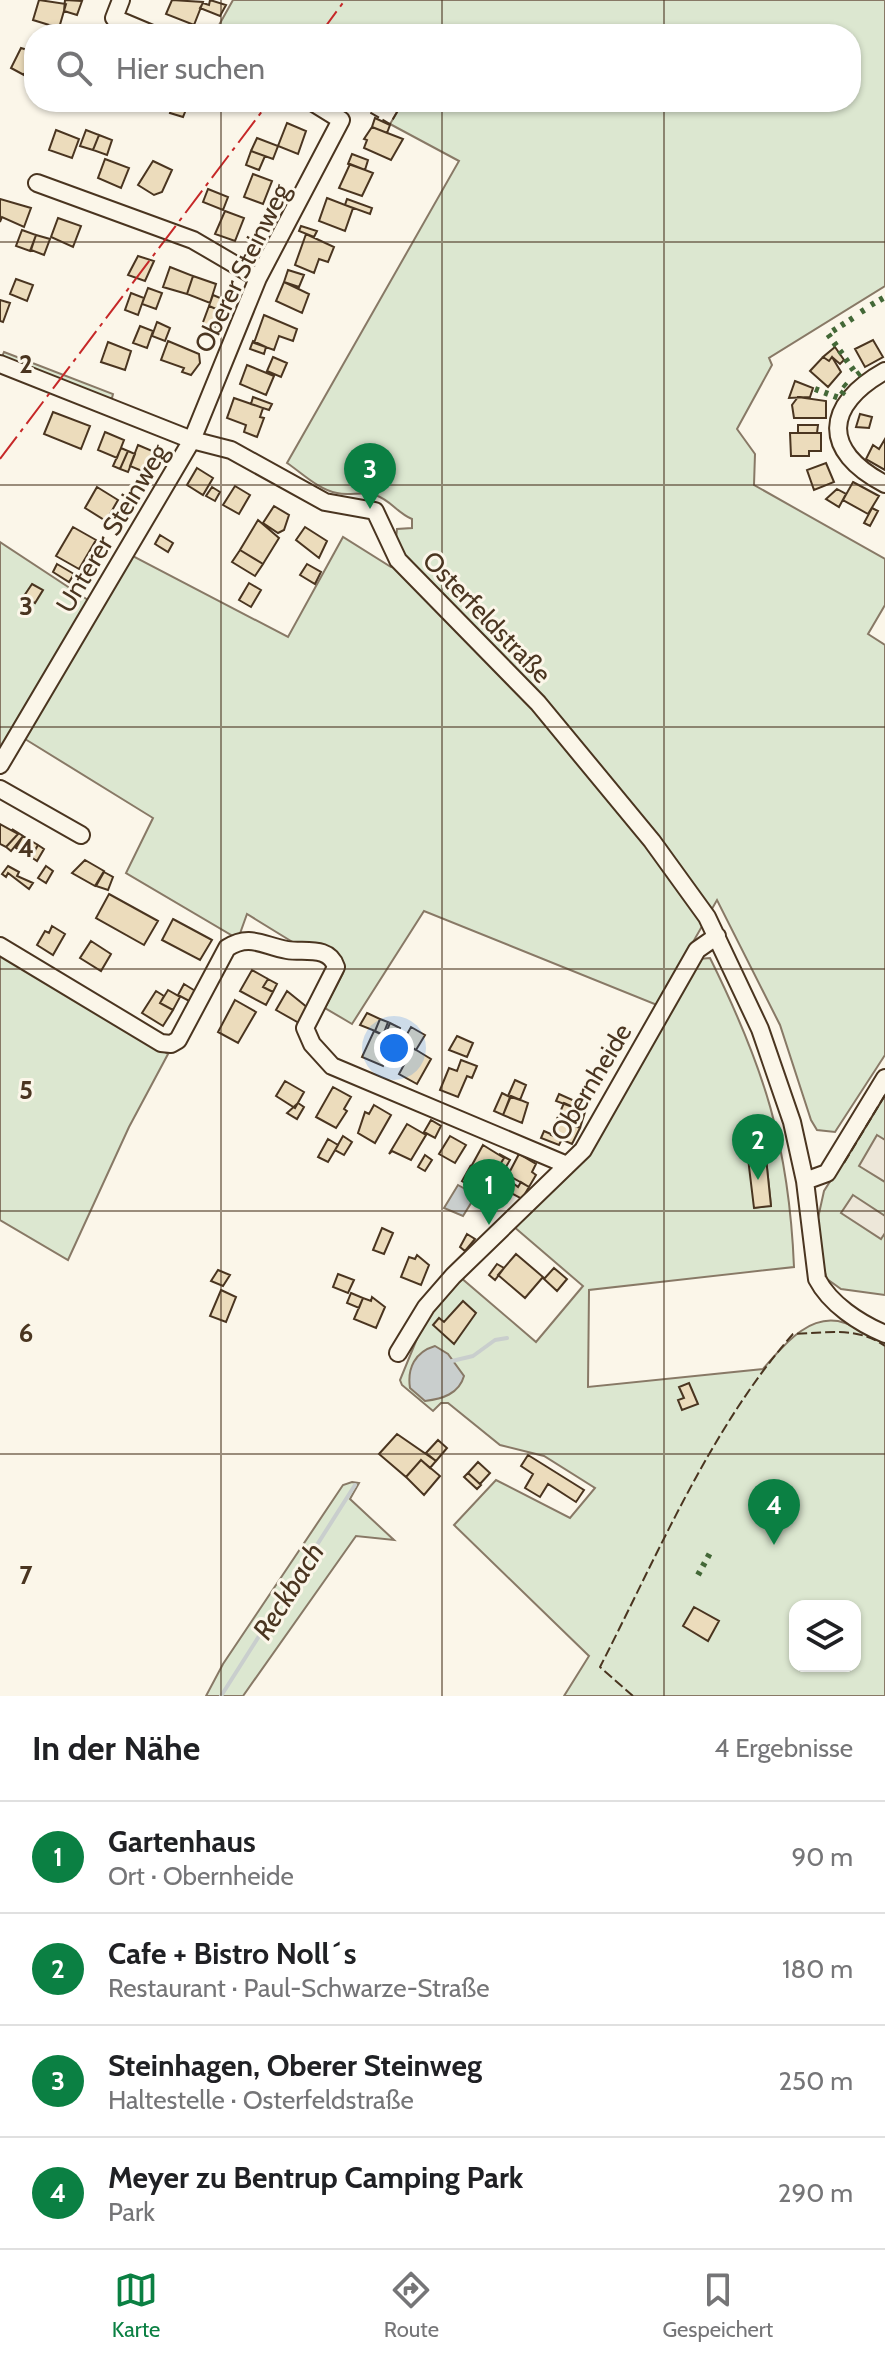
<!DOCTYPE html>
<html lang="de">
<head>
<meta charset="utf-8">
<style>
  body { margin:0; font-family:Cabin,sans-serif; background:#f2f2f2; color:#202124 }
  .controls { position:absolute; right:24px; bottom:24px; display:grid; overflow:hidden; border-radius:16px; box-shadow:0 2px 6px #0004 }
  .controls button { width:72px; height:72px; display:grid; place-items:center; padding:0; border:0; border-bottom:2px solid #e0e0e0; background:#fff; color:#202124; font:40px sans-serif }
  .you { position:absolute; left:394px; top:1048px; width:28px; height:28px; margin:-20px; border:6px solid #fff; border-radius:50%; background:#1a73e8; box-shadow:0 0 0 12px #1a73e833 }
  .badge { display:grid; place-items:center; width:52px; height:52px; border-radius:50%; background:#0b8043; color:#fff; font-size:26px; font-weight:700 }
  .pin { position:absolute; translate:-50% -66px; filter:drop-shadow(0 2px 4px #0008) }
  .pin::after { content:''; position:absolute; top:42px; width:28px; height:24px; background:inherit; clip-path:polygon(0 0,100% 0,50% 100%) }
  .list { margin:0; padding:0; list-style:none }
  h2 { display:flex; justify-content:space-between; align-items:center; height:104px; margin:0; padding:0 32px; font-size:34px }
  h2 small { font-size:26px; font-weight:400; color:#757577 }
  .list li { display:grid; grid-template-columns:52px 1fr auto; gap:24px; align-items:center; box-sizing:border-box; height:112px; padding:0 32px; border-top:2px solid #e0e0e0 }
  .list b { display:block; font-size:30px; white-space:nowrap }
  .list p { margin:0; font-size:26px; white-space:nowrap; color:#757577 }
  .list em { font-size:26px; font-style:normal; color:#757577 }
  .icon { flex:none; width:44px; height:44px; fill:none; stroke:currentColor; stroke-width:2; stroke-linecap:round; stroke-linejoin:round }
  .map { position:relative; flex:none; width:885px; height:1696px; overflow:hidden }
  .search { position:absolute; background:#fff; box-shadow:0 2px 6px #0004; left:24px; right:24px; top:24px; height:88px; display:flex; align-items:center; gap:20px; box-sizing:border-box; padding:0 28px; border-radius:32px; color:#757577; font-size:30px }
  .sheet { height:552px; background:#fff }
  nav { display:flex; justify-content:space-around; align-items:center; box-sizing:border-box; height:112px; border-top:2px solid #e0e0e0; background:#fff; font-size:22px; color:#757577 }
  nav a { display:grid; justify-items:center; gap:4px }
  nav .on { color:#0b8043 }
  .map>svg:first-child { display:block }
  .green { fill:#dce7d0; stroke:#887966; stroke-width:2; fill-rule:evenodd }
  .parking { fill:#ede7d9; stroke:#887966; stroke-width:2 }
  .water { fill:#c9cecd; stroke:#887966; stroke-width:2 }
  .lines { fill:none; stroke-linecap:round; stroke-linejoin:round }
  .stream { stroke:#c9cecd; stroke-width:4 }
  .building { fill:#ecdcbc; stroke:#4a3520; stroke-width:2 }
  .minor-casing { stroke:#4a3520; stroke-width:20 }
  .minor { stroke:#fbf6e9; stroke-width:16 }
  .hedge { stroke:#436837; stroke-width:6; stroke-dasharray:4 6; stroke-linecap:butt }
  .fence { stroke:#4a3520; stroke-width:2; stroke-dasharray:10 4; stroke-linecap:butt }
  .power { stroke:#c62828; stroke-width:2; stroke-dasharray:28 6 4 6; stroke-linecap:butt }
  .grid { fill:none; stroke:#4a3520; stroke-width:2; stroke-opacity:0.55 }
  .labels { text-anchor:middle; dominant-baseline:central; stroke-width:6; stroke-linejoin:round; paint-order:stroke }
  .street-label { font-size:26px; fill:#4a3520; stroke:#fbf6e9 }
  .water-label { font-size:28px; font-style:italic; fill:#4a3520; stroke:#fbf6e9 }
  .grid-label { font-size:26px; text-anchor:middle; font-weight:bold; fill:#4a3520; stroke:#fbf6e9; stroke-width:6; stroke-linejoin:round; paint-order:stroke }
</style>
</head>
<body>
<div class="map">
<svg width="885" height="1696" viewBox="0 0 885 1696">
  <rect width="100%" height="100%" fill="#fbf6e9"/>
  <path class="green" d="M233 0H885V286L769 358 772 365 737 429 755 454 754 485 885 559V605L868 634 885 645V1055L835 1132 817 1130 811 1120 780 1025 717 900 657 1005 424 911 352 1024 325 1008 343 973 247 914 238 939 126 873 153 818 25 739 131 555 288 637 343 537 391 567 404 553 396 539 397 529 412 528V519C397 513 391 500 375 495 363 491 349 496 337 493 319 490 302 473 287 463L459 161 390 124 403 102H851V34H214Z
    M4 352 113 394 112 398H98L2 357Z
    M0 542 88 600 0 755Z
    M0 955 168 1054 129 1127 68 1260 0 1220Z
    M710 958C764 1067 789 1145 794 1267L589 1290 588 1387 763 1369C783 1346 810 1311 845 1323 859 1327 872 1337 885 1342V1696H564L589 1656 454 1525 496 1480 570 1518 595 1488 544 1456 500 1445 448 1403H441L433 1411 402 1385 400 1380 423 1324 460 1277 536 1342 583 1286 513 1226 590 1153 698 959ZM765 1149 771 1205 755 1208ZM795 1606H855V1666H795Z
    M885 1095V1295L841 1289 827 1279 820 1257 818 1218 824 1191Z
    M352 1482 359 1483 350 1499 394 1540 356 1536 243 1696H206L223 1664 343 1485Z"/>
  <path class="parking" d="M877 1135 885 1140V1182L859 1166Z
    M853 1195 885 1216V1233L881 1239 841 1213Z"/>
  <path class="water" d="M458 1185 476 1195 463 1216 444 1208Z
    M435 1346 448 1354 464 1376C459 1394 442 1399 425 1401L410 1388C407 1368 415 1352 435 1346Z"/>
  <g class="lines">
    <path class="stream" d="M452 1361 473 1356 495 1340 507 1338
      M221 1696 355 1485"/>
  </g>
  <path class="building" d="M39 0 66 4 59 28 33 20Z
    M65 0 82 1 77 15 64 11Z
    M172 0 203 2 194 25 166 14Z
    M210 0 226 5 220 16 200 8 203 3 209 5Z
    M21 48 34 52 24 75 11 68Z
    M34 55V80L24 75Z
    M174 102H189L183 117 170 113Z
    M375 118 390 125 387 133 372 127Z
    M287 123 306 131 298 154 278 146Z
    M372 127 403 139 391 160 364 148 367 140 364 139Z
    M56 130 79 139 72 158 49 150Z
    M86 130 99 135 93 150 80 146Z
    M99 135 112 140 107 155 93 150Z
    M257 138 278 146 273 159 251 151Z
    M251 151 265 156 259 170 246 165Z
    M352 154 368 160 365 170 348 164Z
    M105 159 129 168 121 188 98 178Z
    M153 161 172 170 162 192 154 195 138 185Z
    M350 164 373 173 362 196 339 188Z
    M253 174 272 181 263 204 244 197Z
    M208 189 228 197 223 210 203 202Z
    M327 198 353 208 345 231 319 221Z
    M0 199 31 208 24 227 2 217 0 222Z
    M347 199 372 208 370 214 345 205Z
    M225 211 244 218 235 241 215 234Z
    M58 218 81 226 73 247 51 237Z
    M301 226 317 231 314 237 299 231Z
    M22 230 36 235 30 251 16 246Z
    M306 234 334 247 328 262 319 259 314 273 295 265Z
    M36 235 50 239 44 255 31 250Z
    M138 256 154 261 145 281 128 275Z
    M170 267 193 276 187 294 163 287Z
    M288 270 304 275 299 287 284 282Z
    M193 276 216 284 210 303 187 294Z
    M16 279 33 285 27 301 10 294Z
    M284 282 309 294 302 313 276 301Z
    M148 288 162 293 156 309 142 304Z
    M131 293 144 298 138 315 125 310Z
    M213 295 225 300 221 311 209 306Z
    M0 300 10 303 3 322 0 321Z
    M209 306 221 311 214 329 202 325Z
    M264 315 297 329 293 341 279 336 274 350 254 343Z
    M157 322 170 328 165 341 152 336Z
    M140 326 153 331 147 348 133 343Z
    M873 340 883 357 865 367 855 349Z
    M168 341 199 354 200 363 191 375 182 372 184 368 161 360Z
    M253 341 266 347 264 354 250 349Z
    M108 342 131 351 125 370 101 362Z
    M835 347 844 360 840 364 832 357 829 361 823 357Z
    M273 357 287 363 281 377 267 371Z
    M823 357 829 361 832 357 841 372 828 387 810 371Z
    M247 365 274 376 266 395 240 384Z
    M795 381 813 388 810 397 789 398Z
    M253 397 272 404 269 410 251 404Z
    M798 397 826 401V418H794L792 405Z
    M234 398 263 408 260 417 264 418 257 437 244 432 246 425 227 418Z
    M53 412 90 426 81 449 44 434Z
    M860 414 872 417 869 428 856 427Z
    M798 425H818L817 433H798Z
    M105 432 124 440 117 458 98 450Z
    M790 433H821V451H809V456H791Z
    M885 439V470L866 459 873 445 879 449Z
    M138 445 157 453 154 469 144 467 142 471 130 466Z
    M121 448 128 451 120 469 113 466Z
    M128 451 135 454 128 472 120 469Z
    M826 463 834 482 814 490 807 470Z
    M197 468 213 478 203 495 187 485Z
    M853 482 879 496 868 514 843 500Z
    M235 486 250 495 239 514 223 505Z
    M97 487 118 500 106 521 85 508Z
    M212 487 220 492 215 501 206 496Z
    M837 489 846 494 839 507 826 499Z
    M274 506 289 515 284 530 278 533 263 523Z
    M872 508 878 511 870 526 864 523Z
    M258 520 279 538 263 564 240 550Z
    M73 527 96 540 79 569 56 556Z
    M305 527 327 541 319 558 296 540Z
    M160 535 173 543 168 552 155 544Z
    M240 550 263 564 255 576 232 562Z
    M57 564 74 574 69 582 53 572Z
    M307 564 321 572 315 584 300 575Z
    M249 583 261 590 251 607 239 600Z
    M32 584 43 590 35 603 24 596Z
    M0 824 18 834 6 847 0 844Z
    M12 829 23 836 11 851 6 847 18 834Z
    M23 836 38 845 31 857 16 848Z
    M38 845 44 849 37 861 31 857Z
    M85 860 104 871 95 886 72 873Z
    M8 866 19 872 17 876 33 883 29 889 8 873 6 877 2 874Z
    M46 866 53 871 46 883 38 878Z
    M104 872 113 877 108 890 96 886Z
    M109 894 158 921 144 945 96 918Z
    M173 919 212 940 200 960 162 940Z
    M52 926 65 934 53 955 37 945 45 931 49 933Z
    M91 941 111 954 101 971 80 958Z
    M252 970 268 979 263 987 273 992 266 1005 240 991Z
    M268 979 277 984 273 992 263 987Z
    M184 984 197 992 191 1002 178 995Z
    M168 990 180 997 173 1010 160 1003Z
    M156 991 164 996 160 1003 173 1010 163 1026 142 1013Z
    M287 991 308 1008 299 1023 276 1010Z
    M235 1000 256 1012 238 1043 218 1032Z
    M367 1013 380 1019 375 1031 360 1025Z
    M380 1019 388 1022 383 1035 375 1031Z
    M390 1023 400 1028 391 1060 386 1058 383 1066 362 1057 374 1031 385 1036Z
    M411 1027 425 1035 416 1050 402 1043Z
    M457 1036 473 1043 467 1057 449 1050Z
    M413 1048 431 1059 417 1084 399 1074Z
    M461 1060 477 1066 472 1078 467 1076 458 1097 440 1090 449 1068 457 1071Z
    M515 1080 526 1085 520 1100 508 1096Z
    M285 1081 304 1092 295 1108 276 1096Z
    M333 1087 351 1097 344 1109 347 1111 336 1128 316 1117Z
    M502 1093 510 1097 503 1115 494 1111Z
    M559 1094 577 1102 575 1108 556 1101Z
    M511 1096 528 1103 522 1123 503 1115Z
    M298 1103 304 1107 297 1119 287 1113Z
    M564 1103 585 1112 580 1128 557 1119Z
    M374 1105 391 1115 375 1143 358 1133 365 1112 369 1114Z
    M557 1119 580 1128 572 1144 551 1135Z
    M431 1120 441 1126 435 1138 424 1132Z
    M407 1124 426 1135 411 1160 392 1151 389 1154Z
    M544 1131 562 1139 559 1145 541 1138Z
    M343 1136 352 1142 344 1155 335 1150Z
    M450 1136 466 1145 455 1163 439 1154Z
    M328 1139 338 1145 328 1162 318 1157Z
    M483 1145 504 1158 485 1189 466 1176Z
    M765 1148 771 1206 754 1208 747 1150Z
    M499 1154 510 1160 500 1177 494 1174 504 1158Z
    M519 1154 536 1164 532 1172 536 1175 529 1187 508 1175Z
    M425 1155 432 1160 425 1171 418 1167Z
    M471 1165 466 1176 485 1189 483 1193 462 1181Z
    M521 1182 529 1187 522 1199 509 1192 514 1184 518 1187Z
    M382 1228 393 1233 384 1254 373 1250Z
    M467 1234 475 1239 465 1251 460 1247Z
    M516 1254 543 1277 525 1298 498 1275Z
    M417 1255 429 1265 421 1285 401 1277 409 1257 415 1259Z
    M497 1264 504 1268 495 1280 489 1275Z
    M554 1268 567 1279 557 1291 544 1279Z
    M218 1270 230 1275 223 1286 211 1281Z
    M338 1274 354 1280 348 1293 333 1287Z
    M221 1290 236 1297 226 1322 210 1316Z
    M351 1293 363 1298 359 1308 347 1303Z
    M372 1297 385 1307 376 1328 354 1319 363 1298 371 1301Z
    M463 1301 476 1313 454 1344 433 1325 439 1318 444 1322Z
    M689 1383 698 1404 682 1410 678 1400 684 1398 679 1387Z
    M397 1434 436 1461 430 1468 421 1460 406 1477 379 1454Z
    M438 1440 447 1448 436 1461 426 1453Z
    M528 1455 584 1490 576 1502 548 1484 540 1497 525 1488 533 1474 521 1466Z
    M421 1460 440 1476 424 1495 406 1477Z
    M478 1462 490 1473 480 1484 468 1473Z
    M468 1473 481 1485 477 1489 464 1477Z
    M694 1607 719 1621 708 1641 683 1626Z"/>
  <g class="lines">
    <defs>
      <path id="minor" d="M121 0 114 18 152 34
        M37 183 193 240 258 278
        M0 364 192 440 231 450 325 502 375 511 398 560 538 703 652 841 707 917 760 1029 792 1122 805 1181 817 1279C830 1304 859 1323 885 1334
        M885 371C824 405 821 451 885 484
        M0 765 192 440 258 278 341 120 312 102
        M0 789 81 835
        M0 946 161 1043 171 1044 178 1040 227 948C250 933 263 946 287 950 304 953 329 945 336 967L305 1028 312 1044 332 1066 567 1165
        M805 1181 827 1173 885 1078
        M398 1353 426 1307 453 1276 583 1150 697 950 717 936"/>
    </defs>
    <use href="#minor" class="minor-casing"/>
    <use href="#minor" class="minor"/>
    <path class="hedge" d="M871 305 885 297
      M861 312 869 307
      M853 318 828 334 857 375 861 372
      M815 389 839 398 847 387 841 382
      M698 1575 710 1553"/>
    <path class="fence" d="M370 102 366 110 390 124 403 102
      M844 1163 885 1095
      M633 1696 600 1667C657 1556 711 1427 793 1334 826 1333 857 1326 885 1346"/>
    <path class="power" d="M320 34 345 0
      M0 459 269 102"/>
  </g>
  <path class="grid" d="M221 0V34M442 0V34M664 0V34M221 102V1696M442 102V1696M664 102V1696M0 242H885M0 485H885M0 727H885M0 969H885M0 1211H885M0 1454H885"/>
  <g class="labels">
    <g class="street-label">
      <text transform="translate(242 268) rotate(-64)">Oberer Steinweg</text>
      <text transform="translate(112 528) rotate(-59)">Unterer Steinweg</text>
      <text transform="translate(487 617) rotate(46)">Osterfeldstraße</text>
      <text transform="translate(591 1082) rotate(-59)">Obernheide</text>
    </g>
    <g class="water-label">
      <text transform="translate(288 1591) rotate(-58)">Reckbach</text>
    </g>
  </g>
  <g class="grid-label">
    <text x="26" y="373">2</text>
    <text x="26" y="615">3</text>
    <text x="26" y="857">4</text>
    <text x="26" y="1099">5</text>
    <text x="26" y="1342">6</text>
    <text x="26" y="1584">7</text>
  </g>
</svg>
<div class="controls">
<button><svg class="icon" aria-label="layers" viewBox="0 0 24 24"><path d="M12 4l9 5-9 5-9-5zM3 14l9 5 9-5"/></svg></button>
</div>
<div class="you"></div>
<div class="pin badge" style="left:489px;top:1225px">1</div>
<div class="pin badge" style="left:758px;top:1180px">2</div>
<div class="pin badge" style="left:370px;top:509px">3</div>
<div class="pin badge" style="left:774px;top:1545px">4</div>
<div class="search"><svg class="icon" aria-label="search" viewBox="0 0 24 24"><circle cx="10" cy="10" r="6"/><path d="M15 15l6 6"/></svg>Hier suchen</div>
</div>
<section class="sheet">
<h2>In der Nähe<small>4 Ergebnisse</small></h2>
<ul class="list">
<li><span class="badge">1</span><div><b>Gartenhaus</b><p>Ort · Obernheide</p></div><em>90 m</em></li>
<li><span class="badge">2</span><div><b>Cafe + Bistro Noll´s</b><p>Restaurant · Paul-Schwarze-Straße</p></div><em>180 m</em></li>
<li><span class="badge">3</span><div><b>Steinhagen, Oberer Steinweg</b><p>Haltestelle · Osterfeldstraße</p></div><em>250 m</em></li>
<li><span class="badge">4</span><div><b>Meyer zu Bentrup Camping Park</b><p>Park</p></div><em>290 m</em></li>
</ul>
</section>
<nav>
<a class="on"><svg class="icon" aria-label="map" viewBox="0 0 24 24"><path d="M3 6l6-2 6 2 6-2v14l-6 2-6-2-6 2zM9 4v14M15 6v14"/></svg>Karte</a>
<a><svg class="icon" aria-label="directions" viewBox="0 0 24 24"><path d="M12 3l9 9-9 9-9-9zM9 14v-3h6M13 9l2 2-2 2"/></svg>Route</a>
<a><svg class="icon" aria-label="saved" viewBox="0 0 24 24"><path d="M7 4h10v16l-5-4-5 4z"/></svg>Gespeichert</a>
</nav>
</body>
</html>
